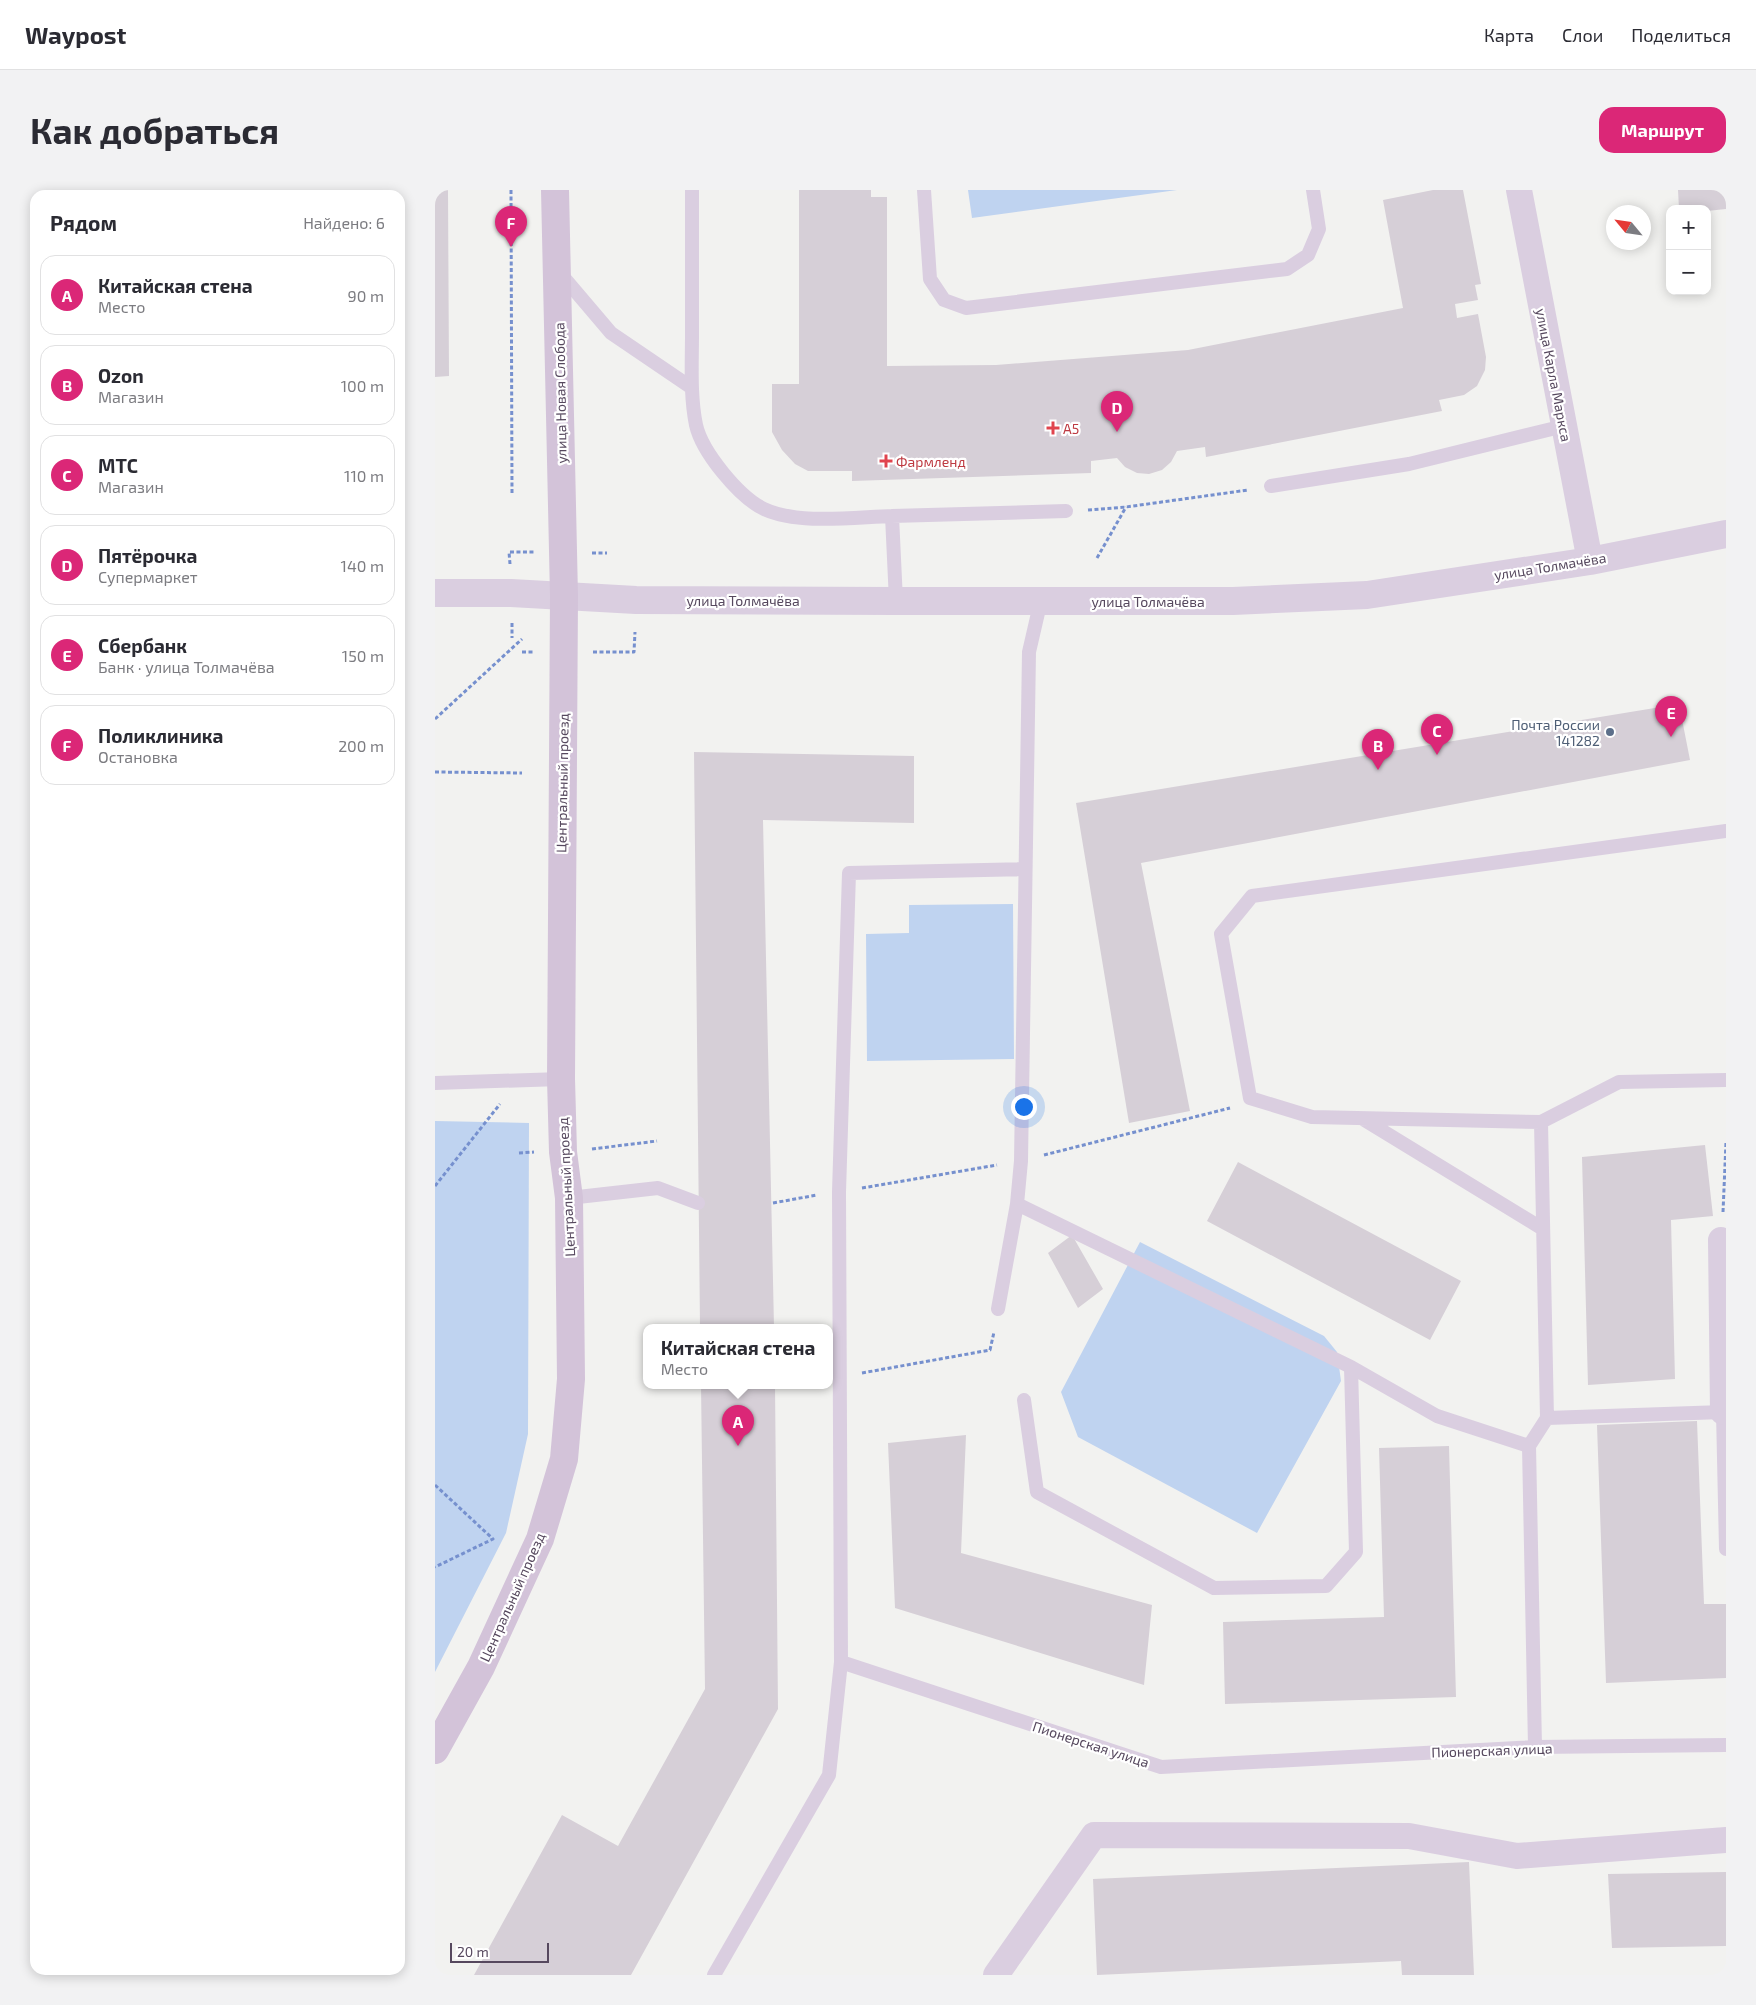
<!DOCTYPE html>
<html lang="ru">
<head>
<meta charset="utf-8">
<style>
  body { margin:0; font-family:"Exo 2",sans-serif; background:#f2f2f3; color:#2b2b33 }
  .controls { position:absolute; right:15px; top:15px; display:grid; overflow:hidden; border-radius:10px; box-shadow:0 2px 12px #0003 }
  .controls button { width:45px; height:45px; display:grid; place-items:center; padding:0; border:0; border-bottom:1px solid #e1e1e2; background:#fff; color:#2b2b33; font:25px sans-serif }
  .compass { position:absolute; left:1171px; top:15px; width:45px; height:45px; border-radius:50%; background:#fff; box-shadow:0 2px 12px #0003; rotate:299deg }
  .scale { position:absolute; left:15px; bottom:12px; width:99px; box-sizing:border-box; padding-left:5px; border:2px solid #56485e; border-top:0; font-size:14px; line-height:18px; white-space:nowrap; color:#56485e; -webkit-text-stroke:4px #fff; paint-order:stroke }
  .you { position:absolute; left:588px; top:916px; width:18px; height:18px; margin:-12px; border:4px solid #fff; border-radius:50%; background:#1a73e8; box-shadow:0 0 0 8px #1a73e833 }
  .badge { display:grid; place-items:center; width:32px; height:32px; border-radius:50%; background:#db2777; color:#fff; font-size:16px; font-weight:700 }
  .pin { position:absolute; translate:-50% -41px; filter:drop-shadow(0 1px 2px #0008) }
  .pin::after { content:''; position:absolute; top:26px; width:18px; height:15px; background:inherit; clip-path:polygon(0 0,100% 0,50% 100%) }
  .popup { position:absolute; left:208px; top:1134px; width:190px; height:65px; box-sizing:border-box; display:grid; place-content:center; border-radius:10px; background:#fff; filter:drop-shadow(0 1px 4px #0005); font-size:16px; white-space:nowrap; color:#7c7c81 }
  .popup b { font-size:19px; color:#2b2b33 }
  .popup::after { content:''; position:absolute; left:50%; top:100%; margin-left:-10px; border:10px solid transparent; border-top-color:#fff }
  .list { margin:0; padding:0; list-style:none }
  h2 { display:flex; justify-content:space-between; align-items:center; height:65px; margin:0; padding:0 20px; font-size:21px }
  h2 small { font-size:16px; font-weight:400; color:#7c7c81 }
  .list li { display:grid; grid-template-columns:32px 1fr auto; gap:15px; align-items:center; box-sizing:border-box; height:80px; margin:0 10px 10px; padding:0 10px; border:1px solid #e1e1e2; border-radius:15px }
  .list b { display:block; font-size:19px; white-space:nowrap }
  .list p { margin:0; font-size:16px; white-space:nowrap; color:#7c7c81 }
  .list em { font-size:16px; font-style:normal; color:#7c7c81 }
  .map { position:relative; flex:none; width:1291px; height:1785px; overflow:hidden; border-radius:15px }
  header { display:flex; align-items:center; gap:30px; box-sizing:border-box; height:70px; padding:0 25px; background:#fff; border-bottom:1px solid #e1e1e2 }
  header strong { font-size:24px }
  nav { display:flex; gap:28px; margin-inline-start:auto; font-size:18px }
  .intro { display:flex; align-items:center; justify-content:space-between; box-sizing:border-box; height:120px; padding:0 30px }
  h1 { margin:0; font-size:35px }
  .button { padding:12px 22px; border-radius:15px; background:#db2777; color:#fff; font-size:18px; font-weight:700 }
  main { display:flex; gap:30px; padding:0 30px }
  aside { flex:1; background:#fff; border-radius:15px; box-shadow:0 2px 12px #0003 }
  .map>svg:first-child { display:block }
  .green { fill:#bfd3f0 }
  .building { fill:#d6cfd7 }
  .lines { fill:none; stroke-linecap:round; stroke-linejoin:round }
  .path { stroke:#7690ce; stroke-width:3; stroke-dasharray:4 2.5; stroke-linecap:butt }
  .service { stroke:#dacee0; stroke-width:14 }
  .minor { stroke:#dacee0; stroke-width:26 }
  .tertiary { stroke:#dacee0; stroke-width:28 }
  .secondary { stroke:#d3c3d9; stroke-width:28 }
  .health-dot { fill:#e0444e; stroke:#fff; stroke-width:2 }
  .service-dot { fill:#5c6f8a; stroke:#fff; stroke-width:2 }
  .labels { text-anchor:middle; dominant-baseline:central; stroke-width:4.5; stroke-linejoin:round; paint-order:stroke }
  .street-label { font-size:14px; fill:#56485e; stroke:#fff }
  .health-label { font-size:14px; fill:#be3a42; stroke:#fff; text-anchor:start }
  .service-label { font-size:14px; fill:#4e5e75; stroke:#fff; text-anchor:end }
</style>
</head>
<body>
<header>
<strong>Waypost</strong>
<nav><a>Карта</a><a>Слои</a><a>Поделиться</a></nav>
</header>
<div class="intro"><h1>Как добраться</h1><a class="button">Маршрут</a></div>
<main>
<aside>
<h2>Рядом<small>Найдено: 6</small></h2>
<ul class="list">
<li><span class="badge">A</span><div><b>Китайская стена</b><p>Место</p></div><em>90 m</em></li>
<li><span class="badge">B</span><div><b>Ozon</b><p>Магазин</p></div><em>100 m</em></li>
<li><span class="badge">C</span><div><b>МТС</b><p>Магазин</p></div><em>110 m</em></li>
<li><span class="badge">D</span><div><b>Пятёрочка</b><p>Супермаркет</p></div><em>140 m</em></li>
<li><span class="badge">E</span><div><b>Сбербанк</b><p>Банк · улица Толмачёва</p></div><em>150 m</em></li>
<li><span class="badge">F</span><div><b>Поликлиника</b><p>Остановка</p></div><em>200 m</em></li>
</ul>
</aside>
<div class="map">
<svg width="1291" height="1785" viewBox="0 0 1291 1785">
  <rect width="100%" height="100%" fill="#f2f2f0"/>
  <path class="green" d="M533 0H742L537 28Z
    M578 714 579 869 432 871 431 744 474 743V715Z
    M0 931 94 933 93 1244 71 1343 0 1482Z
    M705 1052 889 1146 902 1162 906 1191 822 1343 643 1247 626 1202Z"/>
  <path class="building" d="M0 0H13L14 186 0 187Z
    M364 0H436V7H452V176L561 175 753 160 968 118 948 10 998 0H1028L1046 94 1040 95 1043 110 1020 114 1022 128 1043 124 1051 167 1050 180 1042 196 1029 205 1004 210 1007 221 771 267 770 257 742 261 736 272 727 280 714 284 702 283 690 277 682 268 656 271V283L417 291V281H373L360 274 347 260 337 242V194H364Z
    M1243 0H1291V19L1272 21V19H1244Z
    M1244 514 1255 570 706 673 755 921 694 933 641 613Z
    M259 562 479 566V633L328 630 339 1137H265Z
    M1270 955 1278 1026 1236 1030 1240 1189 1153 1195 1147 967Z
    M803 972 1026 1091 995 1150 772 1031Z
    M637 1045 668 1099 643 1118 613 1063Z
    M266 1195H340L343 1519 196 1785H39L127 1625 183 1656 270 1499Z
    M1262 1231 1269 1414H1291V1488L1171 1493 1162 1235Z
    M531 1245 526 1363 717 1415 709 1495 460 1418 453 1253Z
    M1014 1256 1021 1507 790 1514 788 1432 949 1427 944 1258Z
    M1034 1672 1039 1785H967L966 1771 662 1785 658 1689Z
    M1291 1682V1756L1177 1758 1173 1684Z"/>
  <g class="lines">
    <path class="path" d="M76 0 77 304
      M653 320 691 317 813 300
      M157 363H172
      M662 368 691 317
      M75 374 74 362H99
      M77 433V448
      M87 462H99
      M158 462H199L200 442
      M0 529 87 449
      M0 582 87 583
      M157 959 222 951
      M84 963 99 962
      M609 965 795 918
      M0 996 65 914
      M427 998 562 975
      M338 1013 382 1005
      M1288 1022 1291 952
      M427 1183 555 1160 559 1142
      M0 1295 58 1349 0 1377"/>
    <path class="service" d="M257 0C257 48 257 96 257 144 257 174 255 206 261 235 267 262 304 307 329 319 363 335 420 327 457 326
      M489 0 495 89 509 110 531 118 852 79 873 65 884 39 878 0
      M125 83 176 143 257 198
      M836 296 974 274 1129 236
      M606 410 594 462 586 971 582 1014 916 1177 1002 1226 1094 1256
      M461 411 457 326 631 321
      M0 893 126 889
      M928 929 1108 1039
      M1106 932 877 927 815 908 786 744 817 706 1291 641
      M134 1008 223 998 263 1013
      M563 1119 582 1014
      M589 1210 602 1302 779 1398 891 1396 921 1362 916 1177
      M1112 1228 1106 932 1184 892 1291 890
      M406 1472 404 1002 414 683 590 679
      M1100 1557 1094 1256 1112 1228 1288 1222 1291 1359
      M279 1785 394 1585 406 1472 726 1577 1100 1557 1291 1555"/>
    <path class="minor" d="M1084 0 1155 371
      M1286 1050 1288 1222
      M561 1785 659 1645 974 1646 1082 1666 1291 1650"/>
    <path class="tertiary" d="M0 403H76L201 410 461 411H798L932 405 1155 371 1291 344"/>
    <path class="secondary" d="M0 1560 46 1477 105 1349 129 1269 136 1189 134 1008 128 962 126 889 129 406 120 0"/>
  </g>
  <g class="health-dot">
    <path d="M615.5 230.5h5v5h5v5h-5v5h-5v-5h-5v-5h5z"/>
    <path d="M448.5 263.5h5v5h5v5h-5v5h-5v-5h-5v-5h5z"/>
  </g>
  <circle class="service-dot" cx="1175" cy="542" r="5"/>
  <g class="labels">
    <g class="street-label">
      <text transform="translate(1119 185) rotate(79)">улица Карла Маркса</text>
      <text transform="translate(125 203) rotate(-91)">улица Новая Слобода</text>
      <text transform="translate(1115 376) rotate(-9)">улица Толмачёва</text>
      <text x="308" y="410">улица Толмачёва</text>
      <text x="713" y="411">улица Толмачёва</text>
      <text transform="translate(127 593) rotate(-89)">Центральный проезд</text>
      <text transform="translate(131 997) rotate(-93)">Центральный проезд</text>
      <text transform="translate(77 1407) rotate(-66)">Центральный проезд</text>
      <text transform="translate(656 1554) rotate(18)">Пионерская улица</text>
      <text transform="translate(1057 1560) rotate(-2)">Пионерская улица</text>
    </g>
    <g class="health-label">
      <text x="628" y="238">А5</text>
      <text x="461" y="271">Фармленд</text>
    </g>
    <g class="service-label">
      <text x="1165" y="534">Почта России<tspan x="1165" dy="16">141282</tspan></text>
    </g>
  </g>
</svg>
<div class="controls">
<button>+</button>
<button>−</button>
</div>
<svg class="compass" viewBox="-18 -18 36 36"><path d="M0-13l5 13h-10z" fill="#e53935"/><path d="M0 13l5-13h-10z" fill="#7c7c81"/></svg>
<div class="scale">20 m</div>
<div class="you"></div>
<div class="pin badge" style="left:303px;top:1256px">A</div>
<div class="popup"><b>Китайская стена</b>Место</div>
<div class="pin badge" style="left:943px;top:580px">B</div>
<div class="pin badge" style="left:1002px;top:565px">C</div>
<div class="pin badge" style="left:682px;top:242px">D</div>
<div class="pin badge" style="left:1236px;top:547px">E</div>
<div class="pin badge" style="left:76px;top:57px">F</div>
</div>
</main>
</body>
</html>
